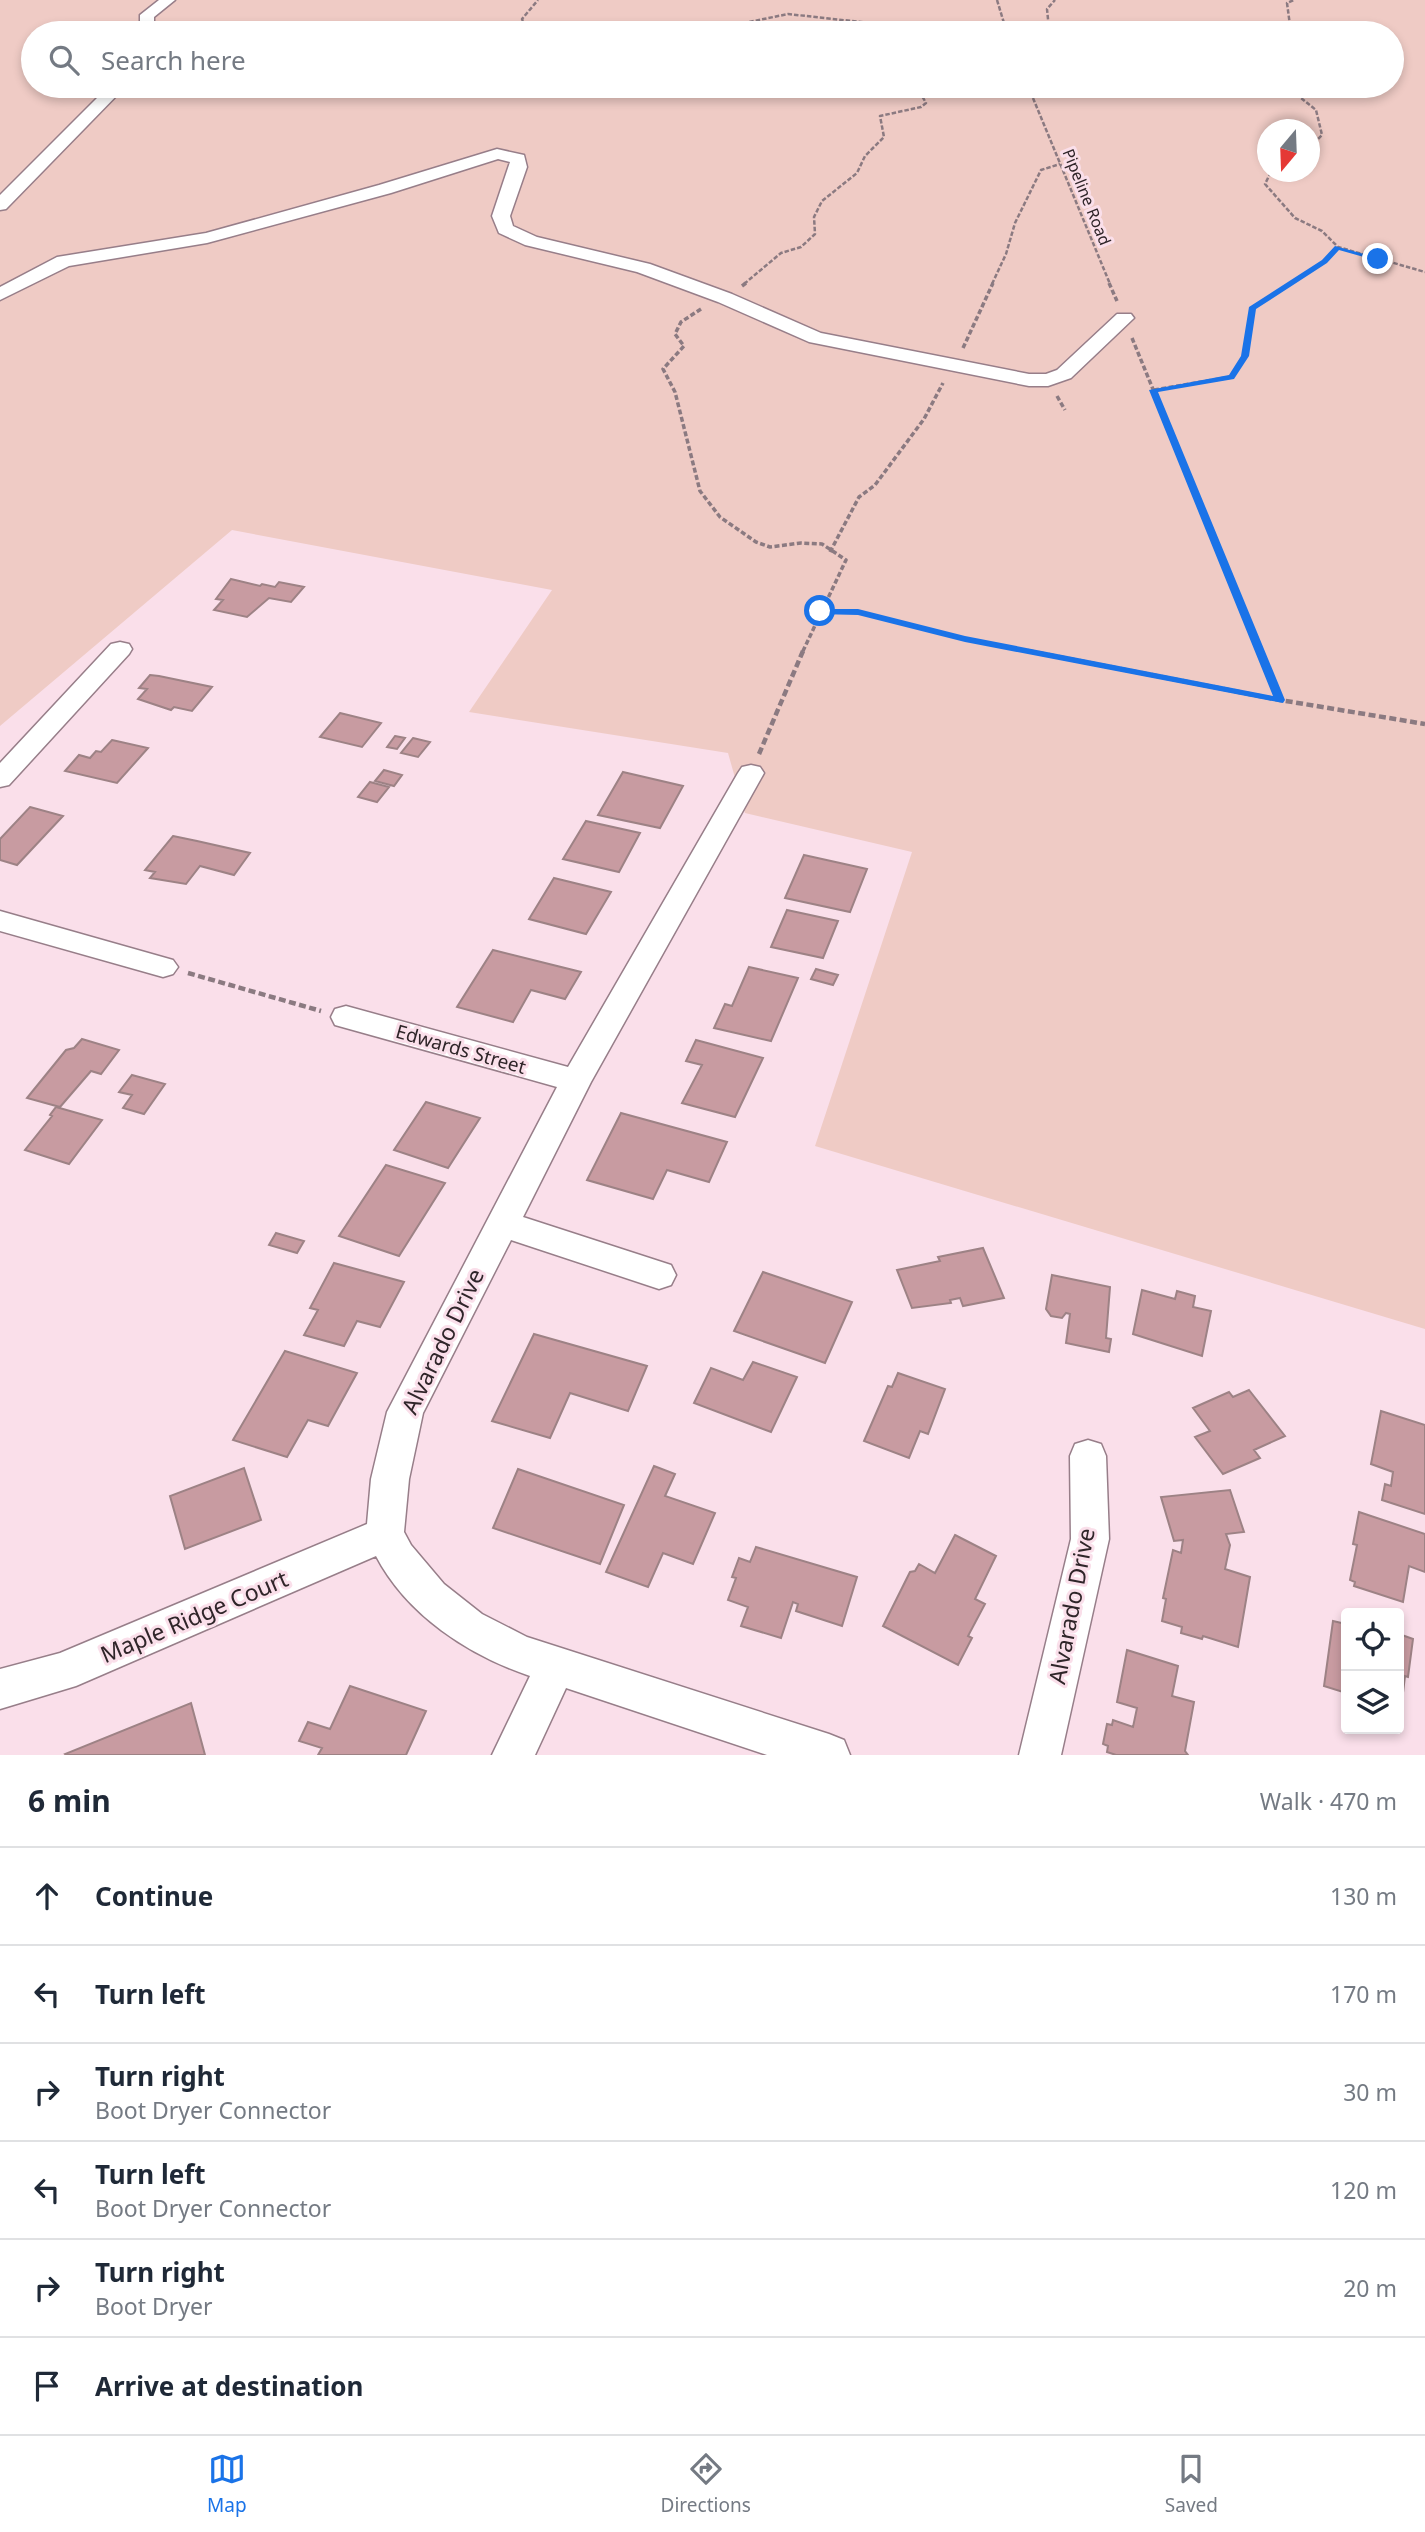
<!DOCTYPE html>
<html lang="en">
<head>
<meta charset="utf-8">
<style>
  body { margin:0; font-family:"Noto Sans",sans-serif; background:#f6f6f7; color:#1f2937 }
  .controls { position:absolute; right:21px; bottom:21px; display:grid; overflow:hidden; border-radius:7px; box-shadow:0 4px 10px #0003 }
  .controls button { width:63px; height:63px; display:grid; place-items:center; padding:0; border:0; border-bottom:2px solid #e0e1e3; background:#fff; color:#1f2937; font:35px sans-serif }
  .compass { position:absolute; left:1257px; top:119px; width:63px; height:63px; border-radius:50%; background:#fff; box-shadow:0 4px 10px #0003; rotate:199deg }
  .stop { position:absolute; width:21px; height:21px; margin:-16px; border:5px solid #1a73e8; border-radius:50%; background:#fff }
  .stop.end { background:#1a73e8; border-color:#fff; box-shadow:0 2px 7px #0008 }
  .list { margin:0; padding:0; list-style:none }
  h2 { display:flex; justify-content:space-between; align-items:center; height:91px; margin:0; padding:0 28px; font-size:30px }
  h2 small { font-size:23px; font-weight:400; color:#747a83 }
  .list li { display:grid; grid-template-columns:46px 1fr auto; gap:21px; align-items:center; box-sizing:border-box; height:98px; padding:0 28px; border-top:2px solid #e0e1e3 }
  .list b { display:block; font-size:26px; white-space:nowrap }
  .list p { margin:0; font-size:23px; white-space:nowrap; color:#747a83 }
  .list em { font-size:23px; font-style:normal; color:#747a83 }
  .icon { flex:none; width:38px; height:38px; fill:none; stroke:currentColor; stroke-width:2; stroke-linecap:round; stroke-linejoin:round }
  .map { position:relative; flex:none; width:1425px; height:1755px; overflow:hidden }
  .search { position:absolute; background:#fff; box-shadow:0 4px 10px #0003; left:21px; right:21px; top:21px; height:77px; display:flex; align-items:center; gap:18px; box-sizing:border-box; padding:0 24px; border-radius:38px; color:#747a83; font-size:26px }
  .sheet { height:679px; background:#fff }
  nav { display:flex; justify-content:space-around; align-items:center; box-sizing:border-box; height:98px; border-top:2px solid #e0e1e3; background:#fff; font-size:19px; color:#747a83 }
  nav a { display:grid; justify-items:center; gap:4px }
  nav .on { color:#1a73e8 }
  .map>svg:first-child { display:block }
  .green { fill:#efcbc5; fill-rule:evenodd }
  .building { fill:#c89ba1; stroke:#9d8285; stroke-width:2 }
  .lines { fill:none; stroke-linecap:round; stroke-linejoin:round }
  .minor-casing { stroke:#977e89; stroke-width:3 }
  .path-far2 { stroke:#8b7a81; stroke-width:2.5; stroke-dasharray:4.5 2; stroke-linecap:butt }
  .path-far1 { stroke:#8b7a81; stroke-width:3.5; stroke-dasharray:5 2.5; stroke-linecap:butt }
  .path { stroke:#8b7a81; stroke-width:4.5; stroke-dasharray:7 3.5; stroke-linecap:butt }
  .minor { fill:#fff; fill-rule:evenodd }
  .route { fill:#1a73e8 }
  .labels { text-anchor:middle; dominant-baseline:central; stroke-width:6; stroke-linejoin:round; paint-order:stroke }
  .far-street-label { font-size:16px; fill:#2f2529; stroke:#fadfea }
  .street-label { font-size:19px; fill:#2f2529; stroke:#fadfea }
  .near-street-label { font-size:23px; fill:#2f2529; stroke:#fadfea }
</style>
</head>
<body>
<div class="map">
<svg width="1425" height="1755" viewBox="0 0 1425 1755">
  <rect width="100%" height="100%" fill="#fadfea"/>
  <path class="green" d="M0 0H1425V1329L815 1146 912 852 745 813 728 753 469 712 552 590 232 530 0 726ZM33 33H1392V86H33ZM1268 130H1310V172H1268Z"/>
  <path class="building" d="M231 579 260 586 262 584 275 587 279 582 304 587 291 602 269 598 247 617 214 610 223 600 216 599Z
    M150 675 159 676 212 687 192 711 174 707 171 710 138 699 147 689 139 688Z
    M340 713 381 723 362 747 320 737Z
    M395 736 405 738 397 749 387 747Z
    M413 738 430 742 418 757 401 753Z
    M112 740 148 748 117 783 65 771 79 755 90 758 96 751 101 752Z
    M384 770 402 775 394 786 375 781Z
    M623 772 683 786 660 828 598 815Z
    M370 782 389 787 377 802 358 797Z
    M30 807 63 816 17 865 0 860V839Z
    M586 821 640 833 619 872 563 859Z
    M173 836 197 841 250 853 234 875 200 866 186 884 150 878 155 872 145 870Z
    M804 855 867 869 850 912 785 898Z
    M554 878 611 892 586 934 529 919Z
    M787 910 838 921 823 958 771 947Z
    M493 950 581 972 565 999 531 990 513 1022 457 1007Z
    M749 967 798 978 771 1041 714 1028 725 1004 732 1006Z
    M816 969 838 975 833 985 811 979Z
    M82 1039 119 1050 101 1074 91 1071 60 1107 27 1098 66 1050 74 1048Z
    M696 1040 763 1058 735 1117 682 1103 702 1065 686 1061Z
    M132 1075 165 1084 144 1114 123 1108 132 1095 119 1092Z
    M426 1102 480 1118 448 1168 394 1150Z
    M56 1107 102 1120 69 1164 25 1150 52 1116 50 1115Z
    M621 1113 727 1142 709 1182 667 1170 653 1199 587 1180Z
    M386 1165 445 1183 399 1256 339 1236Z
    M276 1233 304 1241 297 1253 269 1245Z
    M983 1248 1004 1298 963 1306 960 1298 950 1300 951 1303 912 1308 897 1270 940 1261 938 1257Z
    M334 1263 404 1282 380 1327 357 1321 344 1346 304 1335 318 1310 310 1308Z
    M763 1272 852 1302 825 1363 734 1331Z
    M1052 1275 1110 1287 1106 1338 1111 1339 1109 1352 1066 1343 1070 1314 1066 1313 1062 1318 1051 1316 1046 1309Z
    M1142 1290 1175 1299 1177 1291 1195 1296 1193 1307 1211 1311 1202 1356 1133 1334Z
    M534 1334 647 1366 628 1411 570 1393 550 1438 492 1421Z
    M285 1351 357 1373 328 1426 308 1420 287 1457 233 1440Z
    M753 1362 797 1377 771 1432 694 1403 711 1368 743 1380Z
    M898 1373 945 1389 928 1434 920 1431 909 1458 864 1441 888 1386 892 1387Z
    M1249 1390 1285 1436 1254 1450 1260 1458 1223 1474 1195 1437 1210 1431 1193 1408 1229 1392 1233 1397Z
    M1381 1411 1425 1425V1514L1382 1500 1385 1484 1391 1486 1393 1472 1371 1464Z
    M654 1466 675 1474 665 1496 715 1513 693 1564 663 1553 648 1587 606 1572Z
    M244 1468 261 1520 185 1549 170 1496Z
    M518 1469 624 1505 600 1564 493 1528Z
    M1230 1490 1244 1532 1226 1534 1230 1545 1225 1569 1250 1577 1238 1647 1203 1636 1202 1639 1181 1633 1182 1627 1162 1621 1166 1599 1163 1598 1173 1550 1181 1553 1183 1540 1174 1541 1161 1497Z
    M1359 1512 1425 1534V1572L1409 1566 1403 1602 1354 1586 1355 1582 1350 1580 1357 1545 1353 1544Z
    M955 1535 996 1556 975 1599 985 1604 968 1636 972 1638 958 1665 883 1626 910 1572 915 1571 919 1564 935 1573Z
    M756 1547 857 1577 842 1626 796 1611 798 1604 793 1602 781 1638 741 1626 748 1607 728 1600 736 1578 732 1577 739 1558 750 1562Z
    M1333 1621 1346 1624V1693L1324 1686Z
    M1399 1634 1413 1639 1408 1677 1405 1676 1403 1693 1399 1691Z
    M1127 1650 1178 1666 1172 1696 1194 1702 1185 1751 1188 1755H1116L1107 1752 1108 1746 1103 1744 1107 1724 1112 1725 1113 1720 1133 1727 1137 1708 1117 1702Z
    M350 1686 426 1711 406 1755H318L322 1748 299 1741 308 1722 330 1729Z
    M191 1703 205 1755H66L65 1754Z"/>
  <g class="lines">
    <defs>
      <path id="minor" d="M159 0H175L154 17V33H140V15Z
        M109 86H126L6 209 0 210V195Z
        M497 149 524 155 527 167 510 216 513 226 537 237 650 264 732 294 821 333 1029 374H1046L1057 370 1117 314H1131L1134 318 1071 378 1048 386H1029L809 342 718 302 637 272 525 245 499 233 492 216 510 162 498 159 391 193 207 243 69 266 0 300V287L57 257 206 233 379 185Z
        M120 642 129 644 132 649 129 654 9 785 0 787V763L111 644Z
        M751 765 760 767 764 773 591 1082 523 1217 671 1265 676 1275 671 1285 659 1289 511 1240 423 1413 409 1479 404 1532 411 1545 444 1584 482 1614 527 1637 829 1734 844 1740 850 1755H767L566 1688 535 1755H492L530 1676C468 1655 407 1615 376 1556L76 1686 0 1709V1669L60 1653 367 1524 371 1479 387 1412 557 1087 335 1025 331 1017 335 1009 346 1006 568 1067 738 773 742 767Z
        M0 911 173 960 178 967 173 974 163 977 0 931Z
        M1088 1440 1101 1444 1106 1456 1109 1539 1061 1755H1019L1071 1539 1070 1456 1075 1444Z"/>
    </defs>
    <use href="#minor" class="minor-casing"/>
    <path class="path-far2" d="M997 0 1007 33
      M528 33 522 19 538 0
      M647 33 654 29 720 28 788 14 933 30 934 33
      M1040 33 1049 29 1047 9 1055 0
      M1291 33 1287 3 1294 0
      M1028 86 1110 284
      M1286 86 1316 110 1322 135 1310 147
      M1271 172 1265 184 1295 218 1322 231 1338 247 1425 272
      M744 284 781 253 801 247 815 234 814 217 822 201 857 173 865 156 884 137 880 116 921 107 926 103 921 94 923 89 935 86
      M992 284 1006 254 1015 223 1041 170 1060 164
      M1289 284 1324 262 1338 247"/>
    <path class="path-far1" d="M1109 283 1117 301
      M742 286 746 283
      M701 309 681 322 675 334 684 346 663 369 675 392 700 491 720 517 756 542 770 547 801 543 822 544 846 560 802 653
      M1132 338 1261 653
      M963 348 993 283
      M1154 390 1231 377 1245 357 1252 308 1292 283
      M1057 396 1065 410
      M830 552 859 497 875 485 924 419 943 383
      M820 611 858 612 965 639 1037 653"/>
    <path class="path" d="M1028 651 1280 700 1425 724
      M1260 651 1280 700
      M759 754 803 651
      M188 973 321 1011"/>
    <use href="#minor" class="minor"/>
  </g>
  <path class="route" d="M1335 246 1382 259 1378 261 1339 250 1327 263 1256 309 1249 356 1234 379 1158 392 1285 700 1283 703 965 642 858 615 817 614V609H858L965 636 1273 696 1149 390 1229 375 1241 356 1249 307 1322 260Z"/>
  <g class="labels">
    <g class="far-street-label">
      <text transform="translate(1087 197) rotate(68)">Pipeline Road</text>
    </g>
    <g class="street-label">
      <text transform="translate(461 1049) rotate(16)">Edwards Street</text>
    </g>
    <g class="near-street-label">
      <text transform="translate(442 1341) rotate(-64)">Alvarado Drive</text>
      <text transform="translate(1071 1606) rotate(-79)">Alvarado Drive</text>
      <text transform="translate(194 1616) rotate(-23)">Maple Ridge Court</text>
    </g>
  </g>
</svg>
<div class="controls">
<button><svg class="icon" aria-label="locate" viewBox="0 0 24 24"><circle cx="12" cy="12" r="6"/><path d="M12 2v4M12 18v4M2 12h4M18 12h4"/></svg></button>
<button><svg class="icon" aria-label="layers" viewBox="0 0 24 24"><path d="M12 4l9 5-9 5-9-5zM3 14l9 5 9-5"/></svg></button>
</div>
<svg class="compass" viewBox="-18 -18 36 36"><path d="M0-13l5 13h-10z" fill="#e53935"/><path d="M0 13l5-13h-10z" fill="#747a83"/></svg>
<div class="stop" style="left:820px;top:611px"></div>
<div class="stop end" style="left:1378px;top:259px"></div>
<div class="search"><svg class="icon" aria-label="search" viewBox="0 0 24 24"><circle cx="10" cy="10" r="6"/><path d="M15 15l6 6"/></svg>Search here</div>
</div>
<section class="sheet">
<h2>6 min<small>Walk · 470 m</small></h2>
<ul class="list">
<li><svg class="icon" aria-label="ahead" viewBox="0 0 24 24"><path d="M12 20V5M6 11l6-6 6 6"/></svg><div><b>Continue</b></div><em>130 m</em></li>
<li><svg class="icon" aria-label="left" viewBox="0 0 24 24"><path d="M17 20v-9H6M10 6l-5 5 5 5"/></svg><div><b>Turn left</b></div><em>170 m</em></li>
<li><svg class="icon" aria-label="right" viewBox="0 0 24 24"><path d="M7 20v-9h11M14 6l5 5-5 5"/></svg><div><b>Turn right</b><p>Boot Dryer Connector</p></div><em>30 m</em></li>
<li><svg class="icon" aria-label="left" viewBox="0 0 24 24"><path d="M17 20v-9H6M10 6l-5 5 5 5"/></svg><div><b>Turn left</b><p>Boot Dryer Connector</p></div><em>120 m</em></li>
<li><svg class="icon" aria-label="right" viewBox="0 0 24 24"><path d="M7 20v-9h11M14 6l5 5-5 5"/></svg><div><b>Turn right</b><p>Boot Dryer</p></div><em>20 m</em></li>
<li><svg class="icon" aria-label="arrive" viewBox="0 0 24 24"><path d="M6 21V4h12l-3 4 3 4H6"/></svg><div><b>Arrive at destination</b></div></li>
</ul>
</section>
<nav>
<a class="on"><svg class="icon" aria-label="map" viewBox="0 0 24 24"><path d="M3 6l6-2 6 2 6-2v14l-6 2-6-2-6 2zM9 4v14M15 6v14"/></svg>Map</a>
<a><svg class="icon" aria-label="directions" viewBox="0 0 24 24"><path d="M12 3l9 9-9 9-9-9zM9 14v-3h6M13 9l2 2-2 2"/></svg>Directions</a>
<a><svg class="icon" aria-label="saved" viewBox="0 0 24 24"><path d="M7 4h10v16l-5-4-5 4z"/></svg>Saved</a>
</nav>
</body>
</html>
